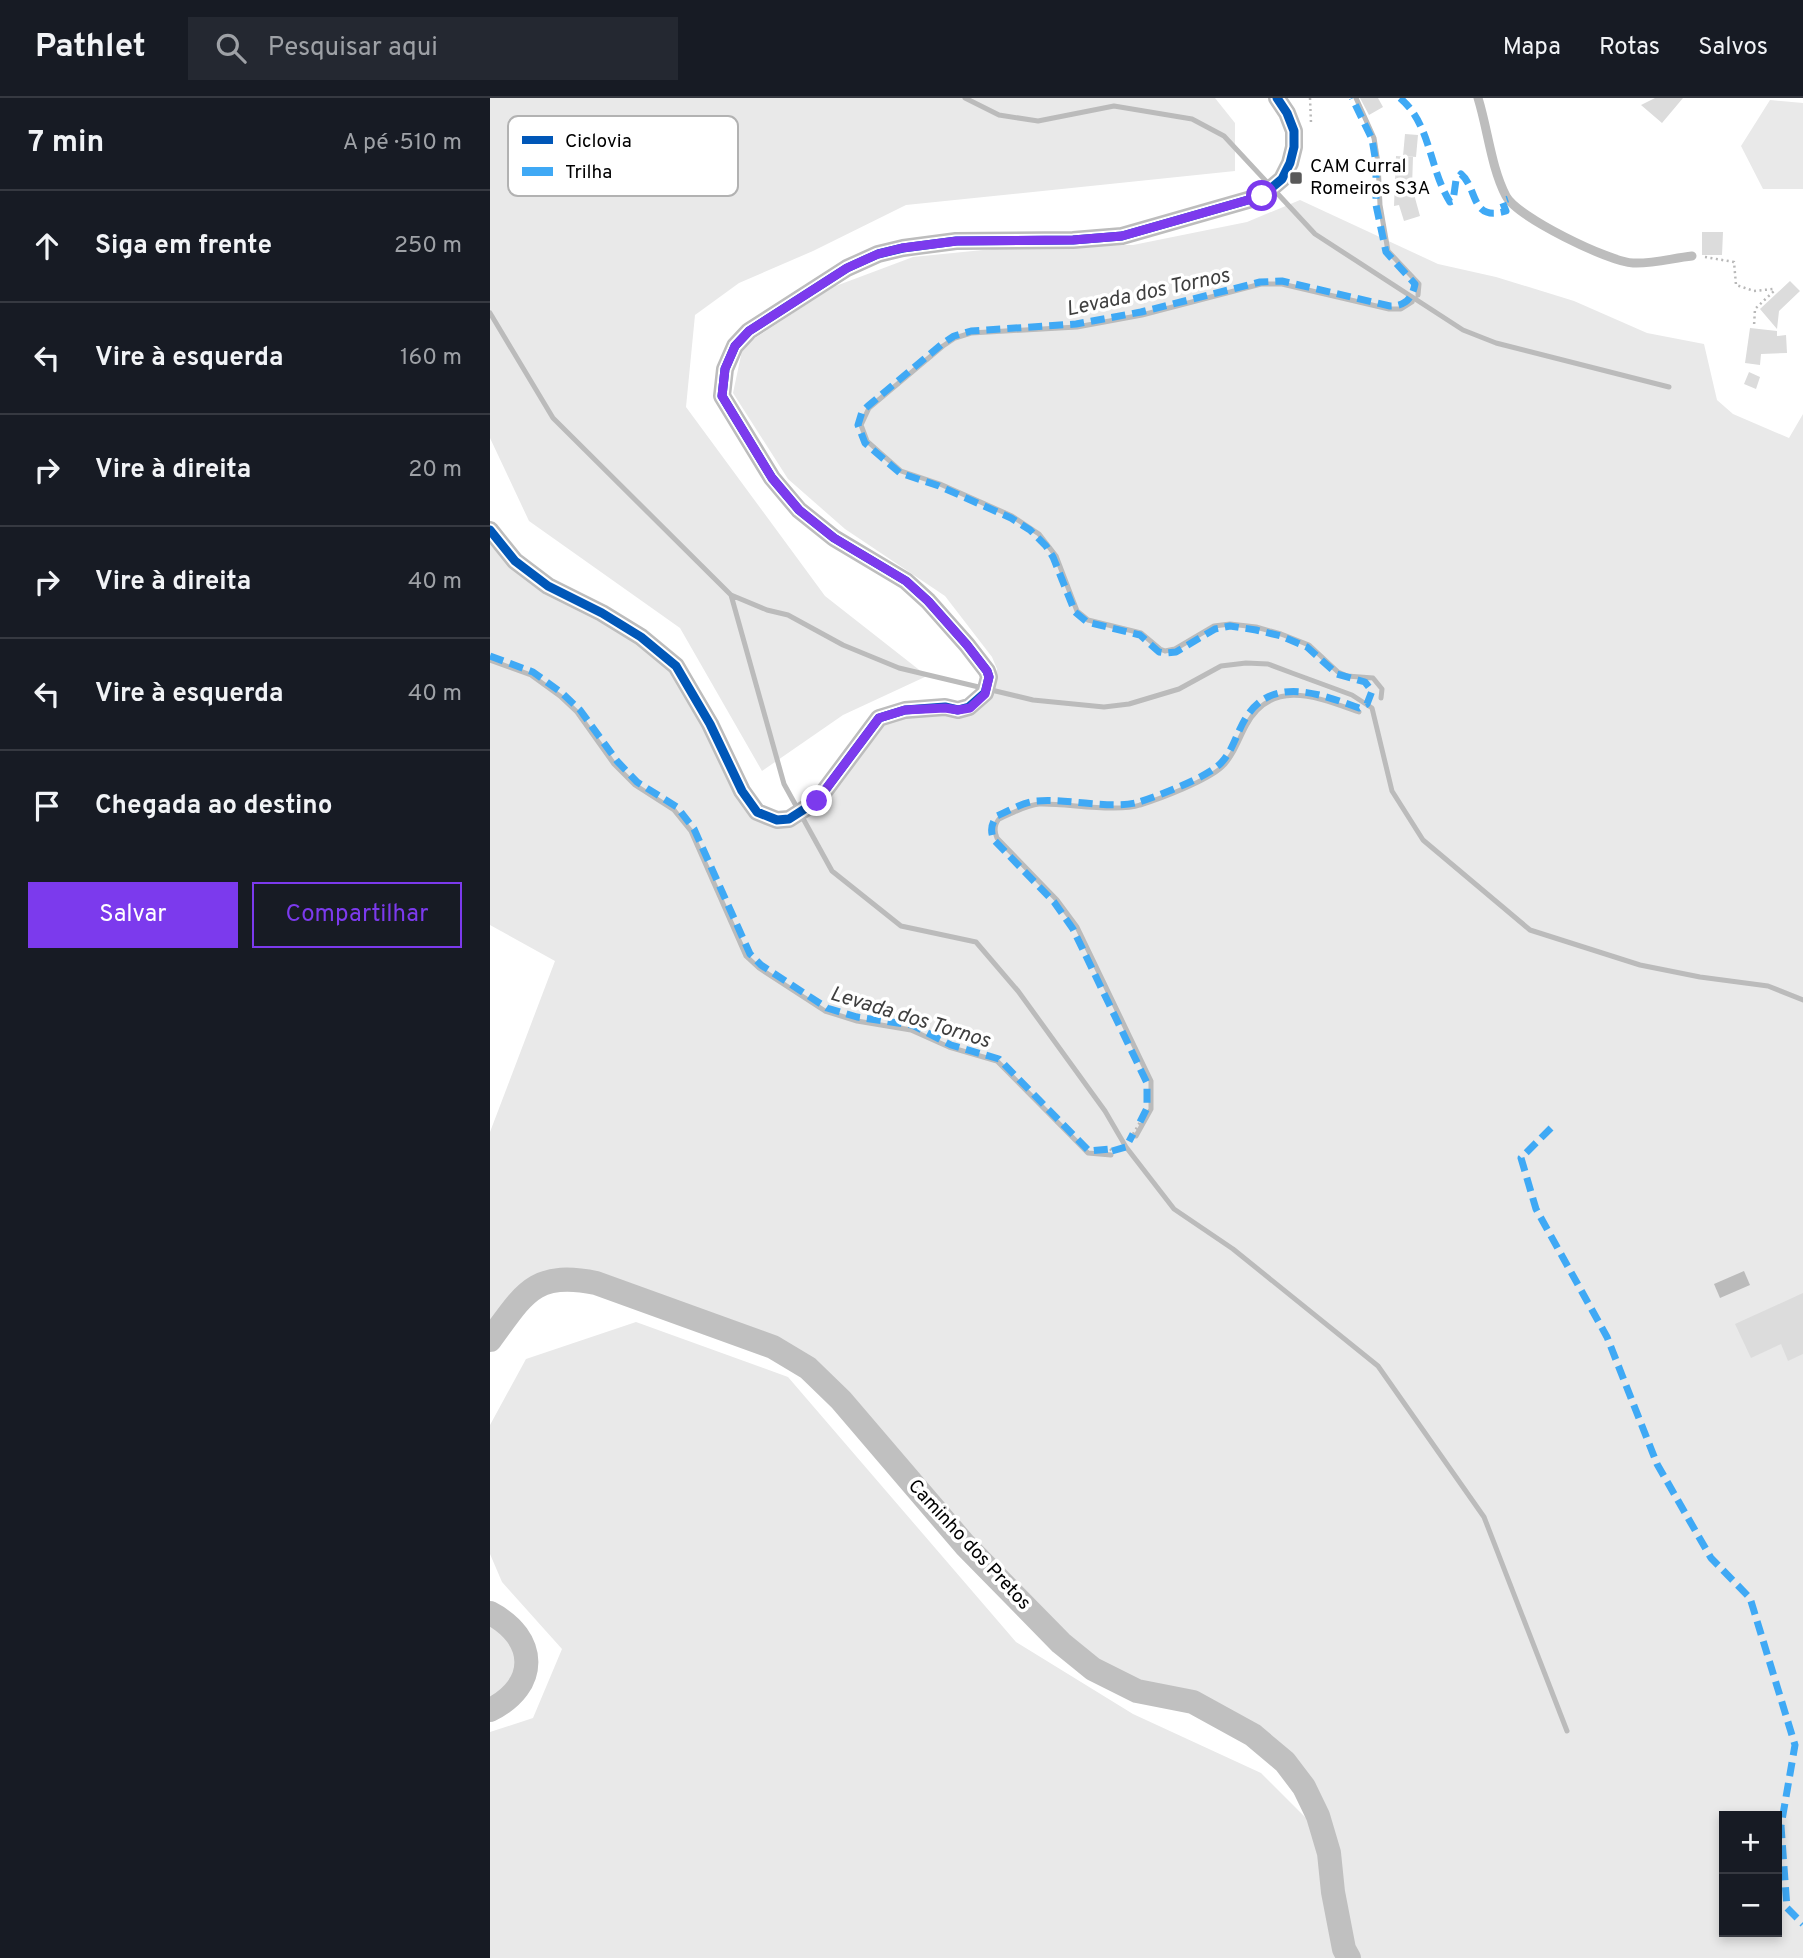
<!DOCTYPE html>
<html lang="pt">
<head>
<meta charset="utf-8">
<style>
  body { margin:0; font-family:Overpass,sans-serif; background:#242831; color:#f1f3f6 }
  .controls { position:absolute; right:21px; bottom:21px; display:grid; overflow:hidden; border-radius:0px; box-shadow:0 4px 10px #0003 }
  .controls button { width:63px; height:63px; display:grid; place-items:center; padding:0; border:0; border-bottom:2px solid #363941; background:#171b24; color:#f1f3f6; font:35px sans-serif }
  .stop { position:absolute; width:21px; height:21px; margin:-16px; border:5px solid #7c3aed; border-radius:50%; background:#fff }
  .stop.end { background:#7c3aed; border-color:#fff; box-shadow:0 2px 7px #0008 }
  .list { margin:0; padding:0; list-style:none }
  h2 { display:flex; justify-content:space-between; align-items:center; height:91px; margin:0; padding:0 28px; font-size:30px }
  h2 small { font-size:23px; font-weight:400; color:#9ea1a6 }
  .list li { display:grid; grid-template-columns:46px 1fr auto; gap:21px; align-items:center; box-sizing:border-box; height:112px; padding:0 28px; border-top:2px solid #363941 }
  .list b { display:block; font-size:26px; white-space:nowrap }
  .list em { font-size:23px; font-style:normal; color:#9ea1a6 }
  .actions { display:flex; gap:14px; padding:21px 28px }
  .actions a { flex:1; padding:16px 0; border:2px solid #7c3aed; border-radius:0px; text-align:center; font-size:24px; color:#7c3aed }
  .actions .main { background:#7c3aed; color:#fff }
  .icon { flex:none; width:38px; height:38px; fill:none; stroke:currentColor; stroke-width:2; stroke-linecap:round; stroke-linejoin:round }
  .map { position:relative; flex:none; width:1313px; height:1860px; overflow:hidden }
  header { display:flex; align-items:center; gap:42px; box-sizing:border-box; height:98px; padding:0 35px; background:#171b24; border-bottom:2px solid #363941 }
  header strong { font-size:33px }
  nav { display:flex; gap:38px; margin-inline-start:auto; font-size:24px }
  .search { width:490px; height:63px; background:#242831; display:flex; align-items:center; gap:18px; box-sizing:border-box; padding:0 24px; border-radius:0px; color:#9ea1a6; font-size:26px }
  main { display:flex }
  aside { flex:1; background:#171b24 }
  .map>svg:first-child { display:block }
  .green { fill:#e9e9e9; fill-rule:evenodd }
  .water { fill:#bbb }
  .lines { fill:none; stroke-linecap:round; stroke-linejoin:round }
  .stream { stroke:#bbb; stroke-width:5 }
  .building { fill:#dcdcdc }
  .path { stroke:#b8b8b8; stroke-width:2.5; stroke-dasharray:2 3.5; stroke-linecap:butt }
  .service { stroke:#bdbdbd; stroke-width:9 }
  .minor { stroke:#bdbdbd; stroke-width:18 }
  .secondary { stroke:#c0c0c0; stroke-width:24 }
  .quiet { stroke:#3fa9f5; stroke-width:7; stroke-dasharray:14 7; stroke-linecap:butt }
  .cycleway-casing { stroke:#fff; stroke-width:13 }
  .cycleway { stroke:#0057b8; stroke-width:9 }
  .route { stroke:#7c3aed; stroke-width:9 }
  .poi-dot { fill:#595959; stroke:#fff; stroke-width:2.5 }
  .labels { text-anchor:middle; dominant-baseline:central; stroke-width:7; stroke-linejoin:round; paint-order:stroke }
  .poi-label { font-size:19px; fill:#000; stroke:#fff; text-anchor:start }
  .street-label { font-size:19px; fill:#000; stroke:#fff }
  .water-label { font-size:21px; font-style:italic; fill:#3f3f3f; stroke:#fff }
  .key { fill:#fff; stroke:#b2b2b2; stroke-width:2 }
  .key-label { font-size:19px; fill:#000 }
</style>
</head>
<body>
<header>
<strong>Pathlet</strong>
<div class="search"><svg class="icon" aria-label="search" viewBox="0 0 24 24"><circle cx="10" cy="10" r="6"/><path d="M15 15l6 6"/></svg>Pesquisar aqui</div>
<nav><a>Mapa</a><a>Rotas</a><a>Salvos</a></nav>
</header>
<main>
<aside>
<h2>7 min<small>A pé · 510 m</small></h2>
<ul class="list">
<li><svg class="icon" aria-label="ahead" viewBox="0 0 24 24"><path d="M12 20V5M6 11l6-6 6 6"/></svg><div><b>Siga em frente</b></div><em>250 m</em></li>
<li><svg class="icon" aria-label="left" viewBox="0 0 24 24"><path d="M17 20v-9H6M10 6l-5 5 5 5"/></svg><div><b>Vire à esquerda</b></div><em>160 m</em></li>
<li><svg class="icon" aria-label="right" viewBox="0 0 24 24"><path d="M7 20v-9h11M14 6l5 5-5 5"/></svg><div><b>Vire à direita</b></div><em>20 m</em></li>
<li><svg class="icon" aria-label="right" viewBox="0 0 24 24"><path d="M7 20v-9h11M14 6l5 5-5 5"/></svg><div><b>Vire à direita</b></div><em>40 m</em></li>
<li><svg class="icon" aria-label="left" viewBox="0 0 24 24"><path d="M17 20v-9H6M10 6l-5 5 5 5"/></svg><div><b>Vire à esquerda</b></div><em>40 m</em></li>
<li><svg class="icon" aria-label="arrive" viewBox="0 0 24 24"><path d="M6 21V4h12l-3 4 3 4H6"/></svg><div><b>Chegada ao destino</b></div></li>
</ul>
<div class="actions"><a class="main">Salvar</a><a>Compartilhar</a></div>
</aside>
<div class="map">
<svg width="1313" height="1860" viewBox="0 0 1313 1860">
  <rect width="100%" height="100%" fill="#fff"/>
  <path class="green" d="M0 0H725L745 25V73L416 107 323 153 249 185 205 217 196 309 335 498 437 578 353 617 272 673 190 530 39 423 0 340Z
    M1280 2 1313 5V91H1273L1251 48Z
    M810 102 948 166 1006 179 1084 203 1157 235 1214 246 1227 302 1243 316 1299 340 1313 316V1860H0V1634L43 1620 72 1551 12 1484 0 1456V1327L36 1261 146 1224 298 1279 526 1544 643 1616 771 1675 832 1736 763 1637 603 1571 283 1249 147 1199 46 1187 0 1242V1034L65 863 0 827V432L25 463 186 568 267 714 299 721 389 620 468 612 503 582 507 571 502 559 455 498 355 431 298 381 243 295 253 248 343 189 423 159 533 148 643 147 757 124ZM1234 1718H1287V1834H1234Z
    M0 1515 36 1559 0 1612Z"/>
  <path class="water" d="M1254 1173 1260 1187 1230 1200 1224 1186Z"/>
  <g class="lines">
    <path class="stream" d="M475 0 509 17 548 23 624 8 702 21 734 38 825 136 973 232 1006 245 1179 289
      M866 0 884 40 888 65 890 107 898 153 929 186 928 197
      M0 215 63 320 241 497 294 686 342 773 411 828 486 844 528 893 615 1013 636 1049 684 1111 743 1151 888 1268 994 1419 1077 1633
      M241 497 277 512 298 517 353 547 409 570 543 602 614 609 639 606 689 591 731 568 756 565 778 566 802 575 862 597 882 610 902 693 933 742 1040 832 1150 867 1210 879 1278 888 1313 902
      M0 562 41 577 70 598 87 614 124 666 145 687 184 712 201 733 256 858 269 870 335 913 367 923 421 932 459 949 507 963 598 1055 621 1057
      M891 600 892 591 883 580 857 578 848 574 819 547 791 536 766 529 740 526 724 528 685 551 675 553 670 551 651 535 598 522 587 513 566 458 549 436 522 418 450 386 411 373 377 343 371 327 379 310 410 284 453 248 465 240 481 235 587 229 652 217 771 186H792L899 211H911L922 204
      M646 1038 661 1011V983L587 829 567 802 507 740C504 733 504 727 509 721 521 716 536 707 549 706 576 705 627 715 650 707 670 701 717 683 732 669 743 659 749 641 756 628 782 579 829 600 869 614"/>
  </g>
  <path class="building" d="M870 0H888L893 9 879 17Z
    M1165 0H1193L1172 25 1151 7Z
    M915 36 928 37 926 59 913 58Z
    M906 58 923 59 922 89 930 118 914 123 909 107 904 108Z
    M1212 134H1233L1232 157H1212Z
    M1300 183 1310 193 1289 213 1287 231 1270 211Z
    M1260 230 1287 233V238L1296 237 1297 255 1271 256 1270 267 1255 265Z
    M1259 274 1270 279 1266 291 1254 286Z
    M1313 1195V1256L1298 1263 1291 1246 1261 1260 1245 1226Z"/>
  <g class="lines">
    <path class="path" d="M820 0 821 25
      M1215 159 1244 164 1246 187 1264 193 1283 191 1284 193 1265 211 1264 228
      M643 1036 650 1024
      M620 1051 622 1053"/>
    <path class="service" d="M988 0C998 32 1001 69 1016 98 1027 119 1119 164 1143 165 1163 166 1183 160 1202 158"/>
    <path class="minor" d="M0 432 25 463 58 488 112 515 151 539 186 568 220 626 252 693 267 714 287 722 299 721 327 703 389 620 415 612 455 609 468 612 479 609 495 595 499 579 497 573 477 547 438 503 416 483 344 440 309 412 282 380 232 298 235 271 245 248 259 233 357 170 388 156 413 150 466 143 583 142 632 138 772 98 792 81 800 65 804 49V33L797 15 787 0"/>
    <path class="secondary" d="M0 1242C34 1196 44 1172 106 1185L283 1249 318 1270 351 1302 475 1447 571 1545 603 1571 647 1593 703 1604 763 1637 795 1664 814 1689 828 1718 839 1755 843 1794 854 1851 859 1860
      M0 1515C48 1540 49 1588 0 1612"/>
    <path class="quiet" d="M910 0C941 26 939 71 960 104L963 103 966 82 971 76C988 90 980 124 1016 113L1012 103 1018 101
      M0 558 43 574 72 595 90 612 127 663 147 684 187 709 204 731 260 856 271 867 337 910 367 919 422 927 461 947 509 961 599 1053 620 1051
      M650 1024 657 1010V985L583 831 564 804 504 742C500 733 501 726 507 718 519 713 533 704 547 703 575 700 624 712 649 704 668 698 718 679 731 665 743 653 747 633 757 618 784 577 833 597 869 610L877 606 882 593 875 584 847 576 817 549 791 538 766 532 740 528 725 531 686 554 675 555 669 554 650 537 597 524 585 514 563 459 556 448 540 432 521 420 449 388 410 375 375 345 368 327 372 314 378 308 452 246 464 238 481 233 586 226 651 214 770 184 792 183 900 208C915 208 922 201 925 186L896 154 886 107V65L882 41 862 0
      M1061 1030 1031 1060 1046 1111 1117 1239 1167 1366 1221 1460 1260 1500 1305 1647 1291 1728 1297 1810 1313 1826
      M622 1053 636 1049 643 1036"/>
    <defs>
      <path id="cycleway" d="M0 432 25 463 58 488 112 515 151 539 186 568 220 626 252 693 267 714 287 722 299 721 327 703 389 620 415 612 455 609 468 612 479 609 495 595 499 579 497 573 477 547 438 503 416 483 344 440 309 412 282 380 232 298 235 271 245 248 259 233 357 170 388 156 413 150 466 143 583 142 632 138 772 98 792 81 800 65 804 49V33L797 15 787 0"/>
    </defs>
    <use href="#cycleway" class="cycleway-casing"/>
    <use href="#cycleway" class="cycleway"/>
  </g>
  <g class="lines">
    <path class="route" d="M327 703 389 620 415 612 455 610 468 612 480 610 495 596 499 579 497 573 477 547 438 503 416 483 344 440 309 412 282 380 232 298 235 271 245 248 259 233 357 170 388 156 412 150 467 143 583 142 632 138 772 98"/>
  </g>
  <rect class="poi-dot" x="799" y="73" width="14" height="14" rx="3.5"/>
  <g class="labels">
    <g class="poi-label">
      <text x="820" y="69">CAM Curral<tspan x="820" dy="22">Romeiros S3A</tspan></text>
    </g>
    <g class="street-label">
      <text transform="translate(479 1447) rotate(47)">Caminho dos Pretos</text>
    </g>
    <g class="water-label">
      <text transform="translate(658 195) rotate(-12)">Levada dos Tornos</text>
      <text transform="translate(420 920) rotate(17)">Levada dos Tornos</text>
    </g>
  </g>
  <rect x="18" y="18" width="230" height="80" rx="10" class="key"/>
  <rect x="32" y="38" width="31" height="8" fill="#0057b8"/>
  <rect x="32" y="69" width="31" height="9" fill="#3fa9f5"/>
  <g class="key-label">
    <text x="75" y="49">Ciclovia</text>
    <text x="75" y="80">Trilha</text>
  </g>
</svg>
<div class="controls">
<button>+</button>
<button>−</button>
</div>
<div class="stop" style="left:772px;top:98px"></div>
<div class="stop end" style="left:327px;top:703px"></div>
</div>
</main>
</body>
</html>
